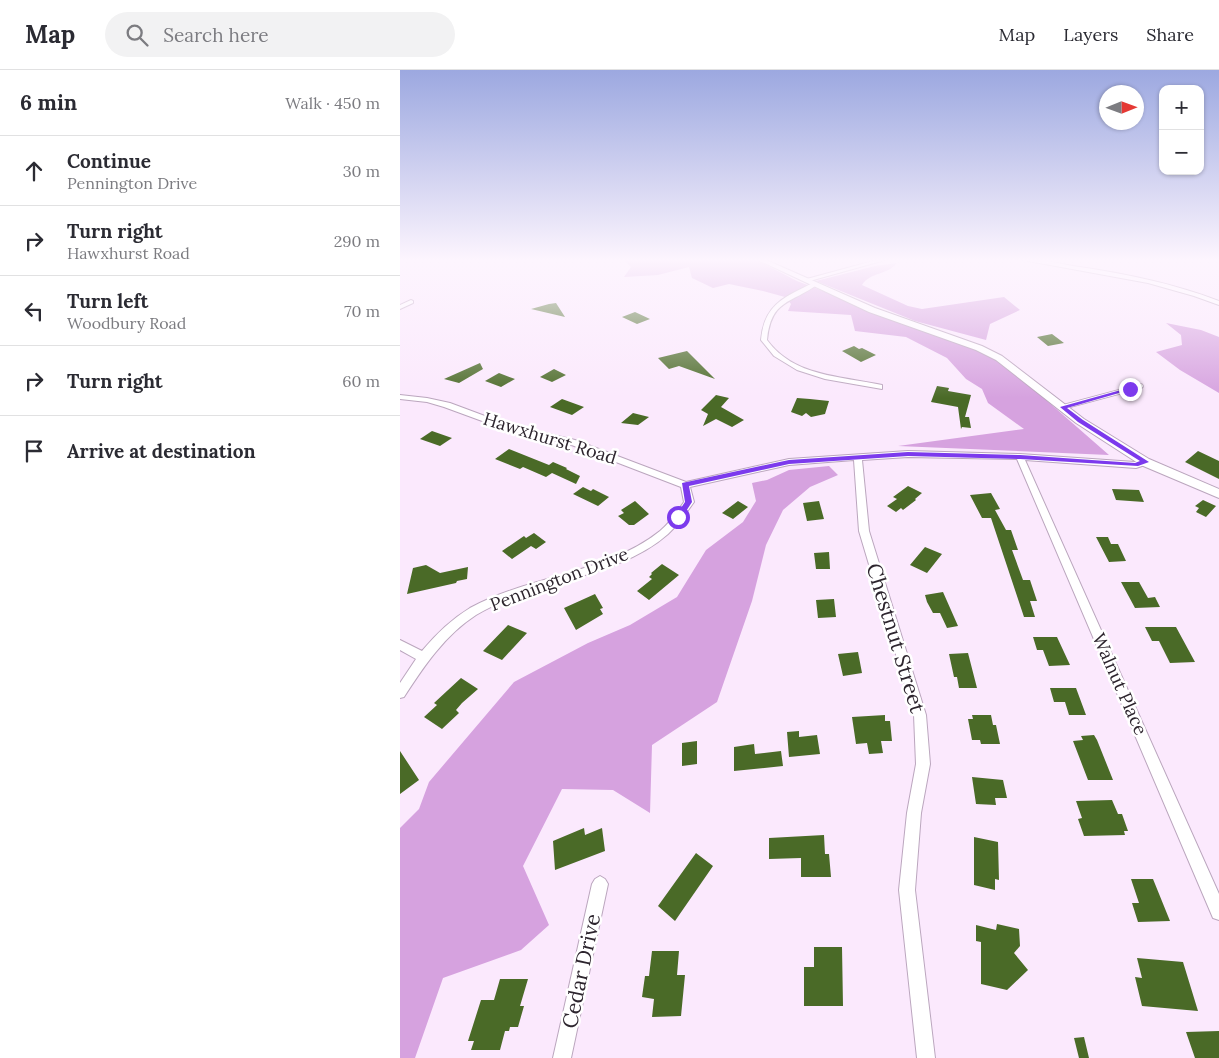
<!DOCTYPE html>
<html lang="en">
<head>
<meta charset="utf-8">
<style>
  body { margin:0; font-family:Lora,serif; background:#f2f2f3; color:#2b2b33 }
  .controls { position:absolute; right:15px; top:15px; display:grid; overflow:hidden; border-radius:10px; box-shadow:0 1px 4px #0004 }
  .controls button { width:45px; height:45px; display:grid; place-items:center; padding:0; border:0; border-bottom:1px solid #e1e1e2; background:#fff; color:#2b2b33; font:25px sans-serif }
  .compass { position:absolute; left:699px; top:15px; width:45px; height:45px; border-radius:50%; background:#fff; box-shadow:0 1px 4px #0004; rotate:89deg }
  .stop { position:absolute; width:15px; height:15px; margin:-11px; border:4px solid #7c3aed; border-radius:50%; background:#fff }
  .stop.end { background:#7c3aed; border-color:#fff; box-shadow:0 1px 5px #0008 }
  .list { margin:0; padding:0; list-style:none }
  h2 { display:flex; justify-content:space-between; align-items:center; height:65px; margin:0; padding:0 20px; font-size:21px }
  h2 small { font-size:16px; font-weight:400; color:#7c7c81 }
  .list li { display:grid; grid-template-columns:32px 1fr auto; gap:15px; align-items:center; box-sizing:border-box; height:70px; padding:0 20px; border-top:1px solid #e1e1e2 }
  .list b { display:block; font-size:19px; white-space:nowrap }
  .list p { margin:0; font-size:16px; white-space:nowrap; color:#7c7c81 }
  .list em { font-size:16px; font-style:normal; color:#7c7c81 }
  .icon { flex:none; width:28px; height:28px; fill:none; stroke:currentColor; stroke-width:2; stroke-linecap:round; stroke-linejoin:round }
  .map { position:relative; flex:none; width:819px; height:988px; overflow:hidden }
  header { display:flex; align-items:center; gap:30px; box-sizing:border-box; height:70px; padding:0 25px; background:#fff; border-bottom:1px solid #e1e1e2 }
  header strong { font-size:24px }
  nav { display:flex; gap:28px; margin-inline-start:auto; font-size:18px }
  .search { width:350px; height:45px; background:#f2f2f3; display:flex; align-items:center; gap:12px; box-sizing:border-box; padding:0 18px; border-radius:28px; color:#7c7c81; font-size:19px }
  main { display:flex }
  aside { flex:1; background:#fff }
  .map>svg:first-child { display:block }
  .forest { fill:#d6a2df }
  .building { fill:#4a6a27 }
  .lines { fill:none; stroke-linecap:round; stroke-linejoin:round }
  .service-casing { stroke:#bba6be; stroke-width:5.5 }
  .minor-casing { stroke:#bba6be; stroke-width:2 }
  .secondary-casing { stroke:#bba6be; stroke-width:2 }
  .service { stroke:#fff; stroke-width:4 }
  .minor { fill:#fff; fill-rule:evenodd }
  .secondary { fill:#fff; fill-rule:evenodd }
  .route { fill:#7c3aed }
  .labels { text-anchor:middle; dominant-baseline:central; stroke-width:5; stroke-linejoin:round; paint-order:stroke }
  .street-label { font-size:18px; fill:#2d252e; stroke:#fff }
  .near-street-label { font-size:21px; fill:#2d252e; stroke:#fff }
</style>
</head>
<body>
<header>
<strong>Map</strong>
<div class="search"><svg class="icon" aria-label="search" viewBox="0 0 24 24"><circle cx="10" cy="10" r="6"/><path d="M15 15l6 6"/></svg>Search here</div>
<nav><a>Map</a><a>Layers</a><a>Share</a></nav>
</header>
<main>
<aside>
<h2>6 min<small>Walk · 450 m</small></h2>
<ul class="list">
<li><svg class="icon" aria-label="ahead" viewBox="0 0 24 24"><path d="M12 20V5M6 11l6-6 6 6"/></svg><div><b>Continue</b><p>Pennington Drive</p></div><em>30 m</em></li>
<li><svg class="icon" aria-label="right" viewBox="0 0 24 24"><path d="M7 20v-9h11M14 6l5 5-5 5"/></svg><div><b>Turn right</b><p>Hawxhurst Road</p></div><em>290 m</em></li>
<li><svg class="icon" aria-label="left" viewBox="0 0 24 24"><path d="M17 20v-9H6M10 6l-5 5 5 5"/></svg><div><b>Turn left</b><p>Woodbury Road</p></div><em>70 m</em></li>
<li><svg class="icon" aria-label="right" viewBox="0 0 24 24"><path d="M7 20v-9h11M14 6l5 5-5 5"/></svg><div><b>Turn right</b></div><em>60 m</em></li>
<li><svg class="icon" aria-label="arrive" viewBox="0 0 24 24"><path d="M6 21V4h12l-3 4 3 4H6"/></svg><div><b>Arrive at destination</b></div></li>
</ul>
</aside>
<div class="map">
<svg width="819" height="988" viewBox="0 0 819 988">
  <rect width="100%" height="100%" fill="#fbe9fd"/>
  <path class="forest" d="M224 190H357L397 211 599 289 709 385 498 376 624 359 588 333 582 319 566 309 547 288 506 267 455 261 451 245 388 241 391 234 385 227 363 221 329 214 313 218 292 208 289 197 258 205 224 207 231 197Z
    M497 193C488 205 470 202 462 215L508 236 522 239 604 227 620 240 590 254 586 270 515 251 416 211 475 196Z
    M766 253 801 260 819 267V323L780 300 756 282 782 275 781 265Z
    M429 396 438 405 410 417 383 440 366 475 352 531 317 632 252 675 250 743 213 720 162 719 123 796 149 855 121 880 43 908 15 988H0V758L19 739 29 712 114 612 188 573 230 555 277 527 306 480 343 452 356 431 352 413 367 410 389 400Z"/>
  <path class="building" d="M156 233 165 247 131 239 149 234Z
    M235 242 250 249 237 254 222 247Z
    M652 264 664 273 648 276 637 267Z
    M454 276 459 279 462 278 476 285 461 292 442 281Z
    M287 281 315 309 279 296 269 299 258 288Z
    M80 293 83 299 59 313 44 309Z
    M154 299 166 305 152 312 140 307Z
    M99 303 115 309 101 317 85 311Z
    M537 316 549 318 548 321 571 325 565 347H569L571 358 562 357 561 359 558 337 531 332Z
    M316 325 329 328 321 337 344 350 332 357 316 349 303 356 308 344 301 340Z
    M397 328 410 329 429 331 425 344 411 347 406 343 402 346 391 342Z
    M162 329 184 337 172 345 150 337Z
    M233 343 249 347 238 355 221 353Z
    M32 361 52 368 40 376 20 369Z
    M109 379 149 395 153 392 167 398 166 399 180 406 176 414 152 403 146 407 123 397 120 399 95 389Z
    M798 381 819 391V409L785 392Z
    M508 416 522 423 515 429 516 430 503 440 501 438 496 442 487 436 497 429 493 427Z
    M183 417 191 421 193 419 209 427 198 436 173 424Z
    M712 419 739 420 744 432 716 430Z
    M591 423 600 439 595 440 606 460H611L618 480H612L623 510H630L637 531H630L635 547H624L591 448H582L570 425Z
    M803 430 816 436 806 447 796 442 799 438 795 436Z
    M235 431 249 444 234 455H229L218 446 224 443 221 440Z
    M338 431 348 437 333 449 322 443Z
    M419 431 424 449 407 451 403 433Z
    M134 463 146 472 136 479 131 476 112 489 102 481 124 466 126 468Z
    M696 467H708L711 474H718L726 491 709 492Z
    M525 477 542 484 527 503 510 495Z
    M429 482 430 499H416L414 483Z
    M262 494 279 505 249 530 237 521 252 509 249 507 252 504 251 503Z
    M26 495 40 503 68 497 67 509 57 511 56 513 7 524 13 498Z
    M721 512H739L748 528 755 527 760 537 735 538Z
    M543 522 558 556 547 558 540 543H533L527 532 525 525Z
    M195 524 203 538 200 539 203 544 176 560 164 538Z
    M434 529 436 547 418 548 416 530Z
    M108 555 127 563 102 590 83 581Z
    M745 557H776L795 592 770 593 759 571H752Z
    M633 567H657L670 595 649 596 643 580H637Z
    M458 582 462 603 443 606 438 584Z
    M568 583 577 618H559L557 607H554L549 584Z
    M61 608 78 619 62 633 56 640 59 643 42 659 24 647 37 635 34 633Z
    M650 618H676L686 645H669L665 632H654Z
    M485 645V651H490L492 671H481L483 683 469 684 467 673 456 674 452 647Z
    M572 645H591L593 655H596L600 674H581L580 670H572L568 649H573Z
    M399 661V667L417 665 420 684 389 687 387 662Z
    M694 665 697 670 713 710H688L673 671 683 670 681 666Z
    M297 671V694L282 696V673Z
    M354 674 355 684 381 681 383 696 334 701V677Z
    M0 681 19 710 0 724Z
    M572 707 603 710 607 728H595L596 735 576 734Z
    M712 730 718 744H722L728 761H724L725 765 684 766 678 749 682 748 676 731Z
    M184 758 185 765 202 758 205 781 155 800 153 771Z
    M424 765 425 784H429L431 807H401V788L369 789V768Z
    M574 767 598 772 599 810 595 809V820L574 815Z
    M296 783 313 796 275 851 258 836Z
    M731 809H753L770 851 738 852 732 833H739Z
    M597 854 619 859 620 876 614 883 628 900 607 920 581 914V872L576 871V855L596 860Z
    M414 877H442L443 936H404V897H414Z
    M252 881H279L277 905H285L281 946 252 947 254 929 242 927 245 906H249Z
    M737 888 783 892 798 941 742 936 735 907 742 908Z
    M100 909H128L120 936H124L118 957H110L109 961H105L100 980H71L74 971H68L81 930H94Z
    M819 961V988H795L786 962Z
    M684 967 689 988H679L674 968Z"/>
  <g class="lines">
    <defs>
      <path id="service" d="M663 337 741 316"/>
      <path id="minor" d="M477 190H485L406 212 403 210Z
        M623 190C640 189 657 193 673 196 723 203 772 213 819 231V235L794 226 748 213Z
        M413 213 418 214C391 234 371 229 367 270 394 307 441 306 482 315V319L425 309 397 300 374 286 361 270C364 235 384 227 413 213Z
        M11 230 13 231V233L0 239V235Z
        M0 325 27 328 50 333 109 355 175 370 286 412 389 389 508 381 620 384 735 392 745 389 748 390V394L736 398 625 390 819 824V850L813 848 617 389 508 387 462 390 469 461 526 645 530 694 521 743 515 820 535 988H517L499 820 507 743 516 694 514 645 459 461 454 390 389 395 290 417 294 432C286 443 278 455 268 464 217 509 134 510 76 545 45 565 24 596 4 627L0 628V613L16 589 0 580V570L22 581C36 564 52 549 70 538 130 505 206 504 260 461 270 453 277 442 284 432L281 417 169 374 104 359 44 337 27 332 0 329Z
        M200 806 205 809 208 814 171 988H153L192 814 195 809Z"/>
      <path id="secondary" d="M358 190H366L475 238 582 276 602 286 684 349 749 389 819 419V428L741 395 676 353 596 290 576 280 469 242Z"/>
    </defs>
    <use href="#service" class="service-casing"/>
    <use href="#minor" class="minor-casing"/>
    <use href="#secondary" class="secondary-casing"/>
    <use href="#service" class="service"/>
    <use href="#minor" class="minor"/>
    <use href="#secondary" class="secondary"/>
  </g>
  <linearGradient id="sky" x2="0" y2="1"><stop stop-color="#9ca8e0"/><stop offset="0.58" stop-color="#fdf5fe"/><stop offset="1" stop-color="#fdf5fe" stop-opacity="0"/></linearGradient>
  <rect width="819" height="328" fill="url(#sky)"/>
  <path class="route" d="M728 318 733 319 667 338 683 350 749 392 738 396 620 389 508 386 389 394 289 416 292 432 281 449 275 447 285 432 282 413 389 390 508 382 620 385 735 393 740 391 678 352 660 337Z"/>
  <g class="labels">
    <g class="street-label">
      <text transform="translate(150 368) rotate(17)">Hawxhurst Road</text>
      <text transform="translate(159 509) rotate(-21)">Pennington Drive</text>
      <text transform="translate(720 614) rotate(66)">Walnut Place</text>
    </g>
    <g class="near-street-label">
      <text transform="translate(496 568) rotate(73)">Chestnut Street</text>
      <text transform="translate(181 901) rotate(-78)">Cedar Drive</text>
    </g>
  </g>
</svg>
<div class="controls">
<button>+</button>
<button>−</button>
</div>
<svg class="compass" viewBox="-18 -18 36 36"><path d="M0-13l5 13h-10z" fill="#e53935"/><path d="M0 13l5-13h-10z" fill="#7c7c81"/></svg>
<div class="stop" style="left:278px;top:447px"></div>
<div class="stop end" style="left:730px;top:319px"></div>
</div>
</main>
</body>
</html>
